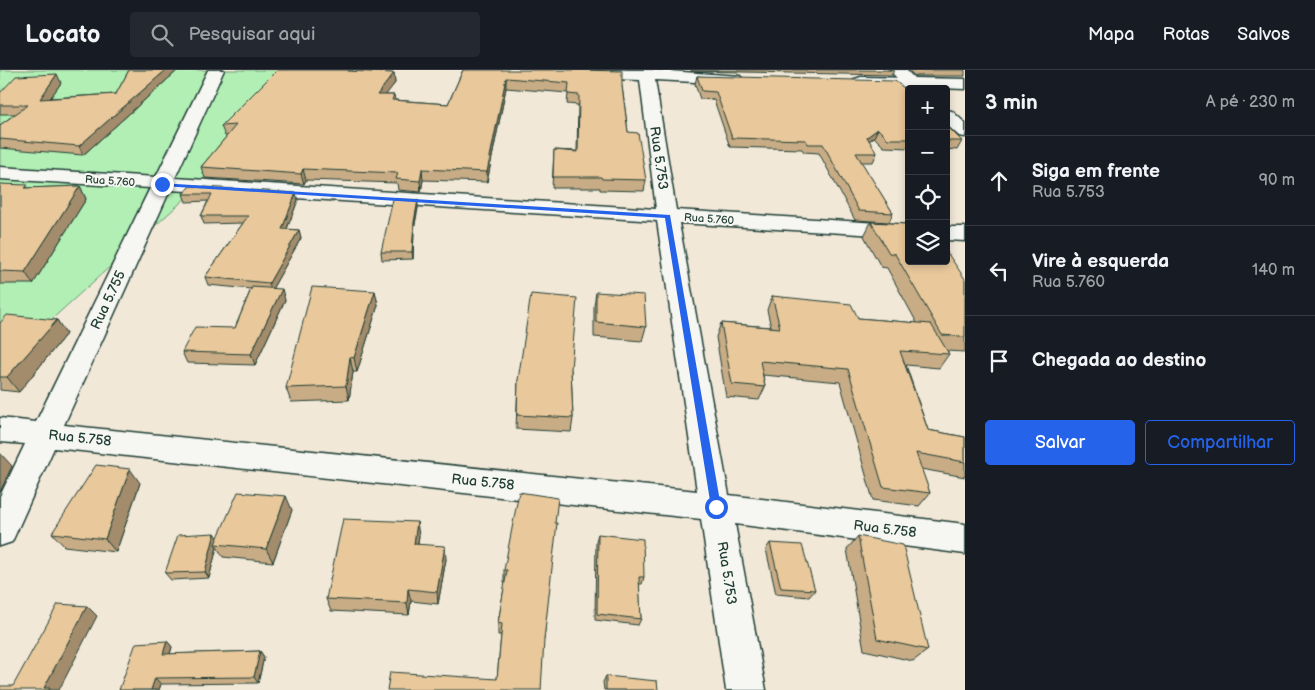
<!DOCTYPE html>
<html lang="pt">
<head>
<meta charset="utf-8">
<style>
  body { margin:0; font-family:"Balsamiq Sans",sans-serif; background:#242831; color:#f1f3f6 }
  .controls { position:absolute; right:15px; top:15px; display:grid; overflow:hidden; border-radius:5px; box-shadow:0 2px 8px #0003 }
  .controls button { width:45px; height:45px; display:grid; place-items:center; padding:0; border:0; border-bottom:1px solid #363941; background:#171b24; color:#f1f3f6; font:25px sans-serif }
  .stop { position:absolute; width:15px; height:15px; margin:-11px; border:4px solid #2563eb; border-radius:50%; background:#fff }
  .stop.end { background:#2563eb; border-color:#fff; box-shadow:0 1px 5px #0008 }
  .list { margin:0; padding:0; list-style:none }
  h2 { display:flex; justify-content:space-between; align-items:center; height:65px; margin:0; padding:0 20px; font-size:21px }
  h2 small { font-size:16px; font-weight:400; color:#9ea1a6 }
  .list li { display:grid; grid-template-columns:32px 1fr auto; gap:15px; align-items:center; box-sizing:border-box; height:90px; padding:0 20px; border-top:1px solid #363941 }
  .list b { display:block; font-size:19px; white-space:nowrap }
  .list p { margin:0; font-size:16px; white-space:nowrap; color:#9ea1a6 }
  .list em { font-size:16px; font-style:normal; color:#9ea1a6 }
  .actions { display:flex; gap:10px; padding:15px 20px }
  .actions a { flex:1; padding:11px 0; border:1px solid #2563eb; border-radius:5px; text-align:center; font-size:18px; color:#2563eb }
  .actions .main { background:#2563eb; color:#fff }
  .icon { flex:none; width:28px; height:28px; fill:none; stroke:currentColor; stroke-width:2; stroke-linecap:round; stroke-linejoin:round }
  .map { position:relative; flex:none; width:965px; height:620px; overflow:hidden }
  header { display:flex; align-items:center; gap:30px; box-sizing:border-box; height:70px; padding:0 25px; background:#171b24; border-bottom:1px solid #363941 }
  header strong { font-size:24px }
  nav { display:flex; gap:28px; margin-inline-start:auto; font-size:18px }
  .search { width:350px; height:45px; background:#242831; display:flex; align-items:center; gap:12px; box-sizing:border-box; padding:0 18px; border-radius:5px; color:#9ea1a6; font-size:19px }
  main { display:flex }
  aside { flex:1; background:#171b24 }
  .map>svg:first-child { display:block }
  .green { fill:#b2efb4; stroke:#689674 }
  .lines { fill:none; stroke-linecap:round; stroke-linejoin:round }
  .minor-casing { stroke:#1f3d34; stroke-width:3 }
  .secondary-casing { stroke:#1f3d34; stroke-width:3 }
  .minor { fill:#f6f6f2; fill-rule:evenodd }
  .secondary { fill:#f6f6f2; fill-rule:evenodd }
  .wall { fill:#c8ac85; stroke:#1f3d34 }
  .shaded-wall { fill:#a38c6c; stroke:#1f3d34 }
  .building { fill:#e9c89b; stroke:#1f3d34 }
  .route { fill:#2563eb }
  .labels { text-anchor:middle; dominant-baseline:central; stroke-width:4; stroke-linejoin:round; paint-order:stroke }
  .far-street-label { font-size:11px; fill:#1f3d34; stroke:#f6f6f2 }
  .street-label { font-size:14px; fill:#1f3d34; stroke:#f6f6f2 }
</style>
</head>
<body>
<header>
<strong>Locato</strong>
<div class="search"><svg class="icon" aria-label="search" viewBox="0 0 24 24"><circle cx="10" cy="10" r="6"/><path d="M15 15l6 6"/></svg>Pesquisar aqui</div>
<nav><a>Mapa</a><a>Rotas</a><a>Salvos</a></nav>
</header>
<main>
<div class="map">
<svg width="965" height="620" viewBox="0 0 965 620">
  <rect width="100%" height="100%" fill="#f2e8d8"/>
  <filter id="ink" filterUnits="userSpaceOnUse"><feTurbulence type="fractalNoise" baseFrequency=".02" numOctaves="2"/><feDisplacementMap in="SourceGraphic" scale="10" xChannelSelector="R" yChannelSelector="G"/><feConvolveMatrix kernelMatrix="1 2 1 2 8 2 1 2 1" color-interpolation-filters="sRGB"/></filter>
  <g filter="url(#ink)">
    <path class="green" d="M0 0H288L250 70 0 296Z"/>
    <g class="lines">
      <defs>
        <path id="minor" d="M208 0H224L175 108 656 139 640 10 583 8 578 6 575 3 577 0H654L740 6 743 9 740 12 735 14 655 10 676 140 909 155V167L679 153 729 425 965 454V484L735 454 766 620H726L701 449 54 378 12 472 0 476V426L25 374 0 372V348L36 352 150 118 0 109V97L156 107ZM170 120 657 151 697 421 64 355Z
          M861 7 965 9V19L855 15 853 12 855 9Z
          M946 157H965V171L946 170Z"/>
        <path id="secondary" d="M889 0H906L925 19 909 20Z
          M946 40 952 41 965 53V67L959 66 946 54Z"/>
      </defs>
      <use href="#minor" class="minor-casing"/>
      <use href="#secondary" class="secondary-casing"/>
      <use href="#minor" class="minor"/>
      <use href="#secondary" class="secondary"/>
    </g>
    <path class="wall" d="M129 0H178L83 85 0 78V55L15 44H0V23L61 13 50 28 116 24Z
      M277 0H353V1L394 3 395 13 385 25H394L395 30 448 34 463 0 622 16 628 62 646 110 644 121 600 120V118H552L554 80 577 81 578 35 567 34 568 23 506 18 487 112 423 110 421 122 398 120 397 113 306 110 304 114 205 108 201 97 227 66H225L221 56Z
      M691 0H894L892 5 691 1Z
      M908 0H965V6H915Z
      M697 6 909 22V78L884 77 874 67 869 71 877 83 873 92H861L893 143 889 152 855 150 819 83 804 82 802 79 730 77 714 30 700 29 695 14Z
      M946 55 962 71 957 80 946 79Z
      M0 114 30 118 80 116 86 129 33 214H0Z
      M190 116 298 130 287 159 299 160 301 168 272 219 285 230 255 295 187 293 182 282 235 258 251 219 208 215 205 207 243 153 204 154 201 146 208 131 186 132 183 124Z
      M418 138 414 159 413 189 382 190 381 182Z
      M871 152 909 191 965 209V282L946 281 949 284 939 298 906 295 928 360 965 367V407L921 399 930 423 919 436 873 430 840 312 763 305 765 317 759 330 726 327 716 267 721 253 771 257 767 240 772 226 858 248 917 253 887 198 881 197 864 166Z
      M375 221 378 235 357 302H353L349 330 291 332 286 318Z
      M596 222 646 257 642 271 594 267V236Z
      M57 250 66 264 19 322 0 320V253Z
      M571 299 573 348 571 362 516 359 518 310Z
      M140 413 116 482 64 476 52 463Z
      M292 440 273 492 223 487 217 477 209 508 171 510 165 503 215 463 218 468Z
      M555 453 544 570 497 609 501 565H498V553L505 513H504V500Z
      M598 464 644 507 642 514H639L641 549 638 555 595 550 596 471Z
      M419 465 418 474 446 489 438 534 411 531 409 545 331 541 326 529Z
      M858 466 928 580 913 591 864 580 847 479Z
      M770 473 815 520 809 527 776 524 766 479Z
      M167 571 172 577 170 584 260 581 264 587 258 613 161 614 159 620H119Z
      M606 606 658 620H604L603 612Z"/>
    <path class="shaded-wall" d="M166 0H178L83 85 79 76Z
      M394 3 395 13 378 35 377 25Z
      M57 4 61 13 44 37 40 29Z
      M506 8V18L487 112V102Z
      M878 59 874 67 863 76 867 67Z
      M303 99 306 110 304 114 301 104Z
      M422 99 423 110 421 122 420 111Z
      M80 116 86 129 33 214 25 202Z
      M296 123 298 130 284 166 282 159Z
      M418 130V138L414 159 413 189 412 182 414 152Z
      M299 160 301 168 271 221 269 213Z
      M282 219 285 230 255 295 251 284Z
      M375 221 378 235 357 302 354 288Z
      M57 250 66 264 19 322 7 307Z
      M350 287 353 302 349 330 346 316Z
      M0 383 12 396 0 422Z
      M130 399 140 413 116 482 105 469Z
      M286 426 292 440 273 492 266 479Z
      M417 452 419 465 416 486 414 474Z
      M215 463 219 470 215 474 217 477 209 508 205 502Z
      M445 476 446 489 438 534 437 522Z
      M408 519 411 531 409 545 407 533Z
      M87 536 97 546 59 620H48L44 618Z
      M167 571 172 577 168 590 163 584Z
      M260 581 264 587 258 613 254 607Z
      M155 608 161 614 159 620H151Z"/>
    <path class="building" d="M129 0H166L79 76 0 69V55L28 35H0V23L16 6 57 4 40 29 116 24Z
      M277 0H349L348 1 394 3 377 25H394L392 30 448 34 463 0H579L622 1V16L628 62 638 63 646 110 602 109 601 107H553L554 80 578 82 579 25 568 24 569 13 506 8 487 102 422 99 420 111 396 109 398 103 303 99 301 104 201 97 236 55 221 56Z
      M697 6 895 11 909 22V69H888L878 59 867 67 877 83H856L893 143 859 141 823 74H808L806 70 732 68 716 22 702 21Z
      M946 55 962 71H946Z
      M0 114 28 115 25 118 80 116 25 202 0 201Z
      M190 116 296 123 282 159 299 160 269 213 205 207 248 146H201L212 124H183Z
      M393 129 418 130 414 152 412 182H381Z
      M871 152 907 154 909 158V191H946V181L965 209V267L942 265 895 184 889 183Z
      M252 217 282 219 251 284 182 282 195 257 235 258Z
      M312 217 375 221 354 288 350 287 346 316 286 318Z
      M596 222 644 225 646 257 596 252Z
      M531 224 577 228 571 299 573 348 517 345 518 310Z
      M772 226 851 234 858 248 931 254 949 284 900 281 928 360 965 367V392L916 383 930 423 883 417 848 299 760 291 765 317 732 314 721 253 780 258Z
      M7 245 57 250 7 307H0V253Z
      M96 395 130 399 105 469 52 463Z
      M238 422 286 426 266 479 215 474Z
      M519 422 558 428 555 453H557L544 570 541 620H387L390 602 497 609 502 554 498 553 507 500H504Z
      M343 449 417 452 414 474 445 476 437 522 408 519 407 533 326 529Z
      M215 463 205 502 165 503 178 465Z
      M598 464 643 469 644 507H639L641 549 597 544Z
      M858 466 903 475 928 580 877 569Z
      M770 473 802 475 815 520 781 518Z
      M58 534 87 536 44 618H50L49 620H0V616H13Z
      M167 571 163 584 260 581 254 607 155 608 151 620H119L136 573Z
      M606 606 657 611 658 620H606Z"/>
  </g>
  <path class="route" d="M160 113 670 145 721 437 720 440H713L711 437 665 148 162 116Z"/>
  <g class="labels">
    <g class="far-street-label">
      <text transform="translate(110 111) rotate(4)">Rua 5.760</text>
      <text transform="translate(709 149) rotate(4)">Rua 5.760</text>
    </g>
    <g class="street-label">
      <text transform="translate(659 88) rotate(82)">Rua 5.753</text>
      <text transform="translate(108 230) rotate(-65)">Rua 5.755</text>
      <text transform="translate(80 368) rotate(6)">Rua 5.758</text>
      <text transform="translate(483 412) rotate(6)">Rua 5.758</text>
      <text transform="translate(885 459) rotate(7)">Rua 5.758</text>
      <text transform="translate(727 503) rotate(81)">Rua 5.753</text>
    </g>
  </g>
</svg>
<div class="controls">
<button>+</button>
<button>−</button>
<button><svg class="icon" aria-label="locate" viewBox="0 0 24 24"><circle cx="12" cy="12" r="6"/><path d="M12 2v4M12 18v4M2 12h4M18 12h4"/></svg></button>
<button><svg class="icon" aria-label="layers" viewBox="0 0 24 24"><path d="M12 4l9 5-9 5-9-5zM3 14l9 5 9-5"/></svg></button>
</div>
<div class="stop" style="left:716px;top:437px"></div>
<div class="stop end" style="left:162px;top:114px"></div>
</div>
<aside>
<h2>3 min<small>A pé · 230 m</small></h2>
<ul class="list">
<li><svg class="icon" aria-label="ahead" viewBox="0 0 24 24"><path d="M12 20V5M6 11l6-6 6 6"/></svg><div><b>Siga em frente</b><p>Rua 5.753</p></div><em>90 m</em></li>
<li><svg class="icon" aria-label="left" viewBox="0 0 24 24"><path d="M17 20v-9H6M10 6l-5 5 5 5"/></svg><div><b>Vire à esquerda</b><p>Rua 5.760</p></div><em>140 m</em></li>
<li><svg class="icon" aria-label="arrive" viewBox="0 0 24 24"><path d="M6 21V4h12l-3 4 3 4H6"/></svg><div><b>Chegada ao destino</b></div></li>
</ul>
<div class="actions"><a class="main">Salvar</a><a>Compartilhar</a></div>
</aside>
</main>
</body>
</html>
